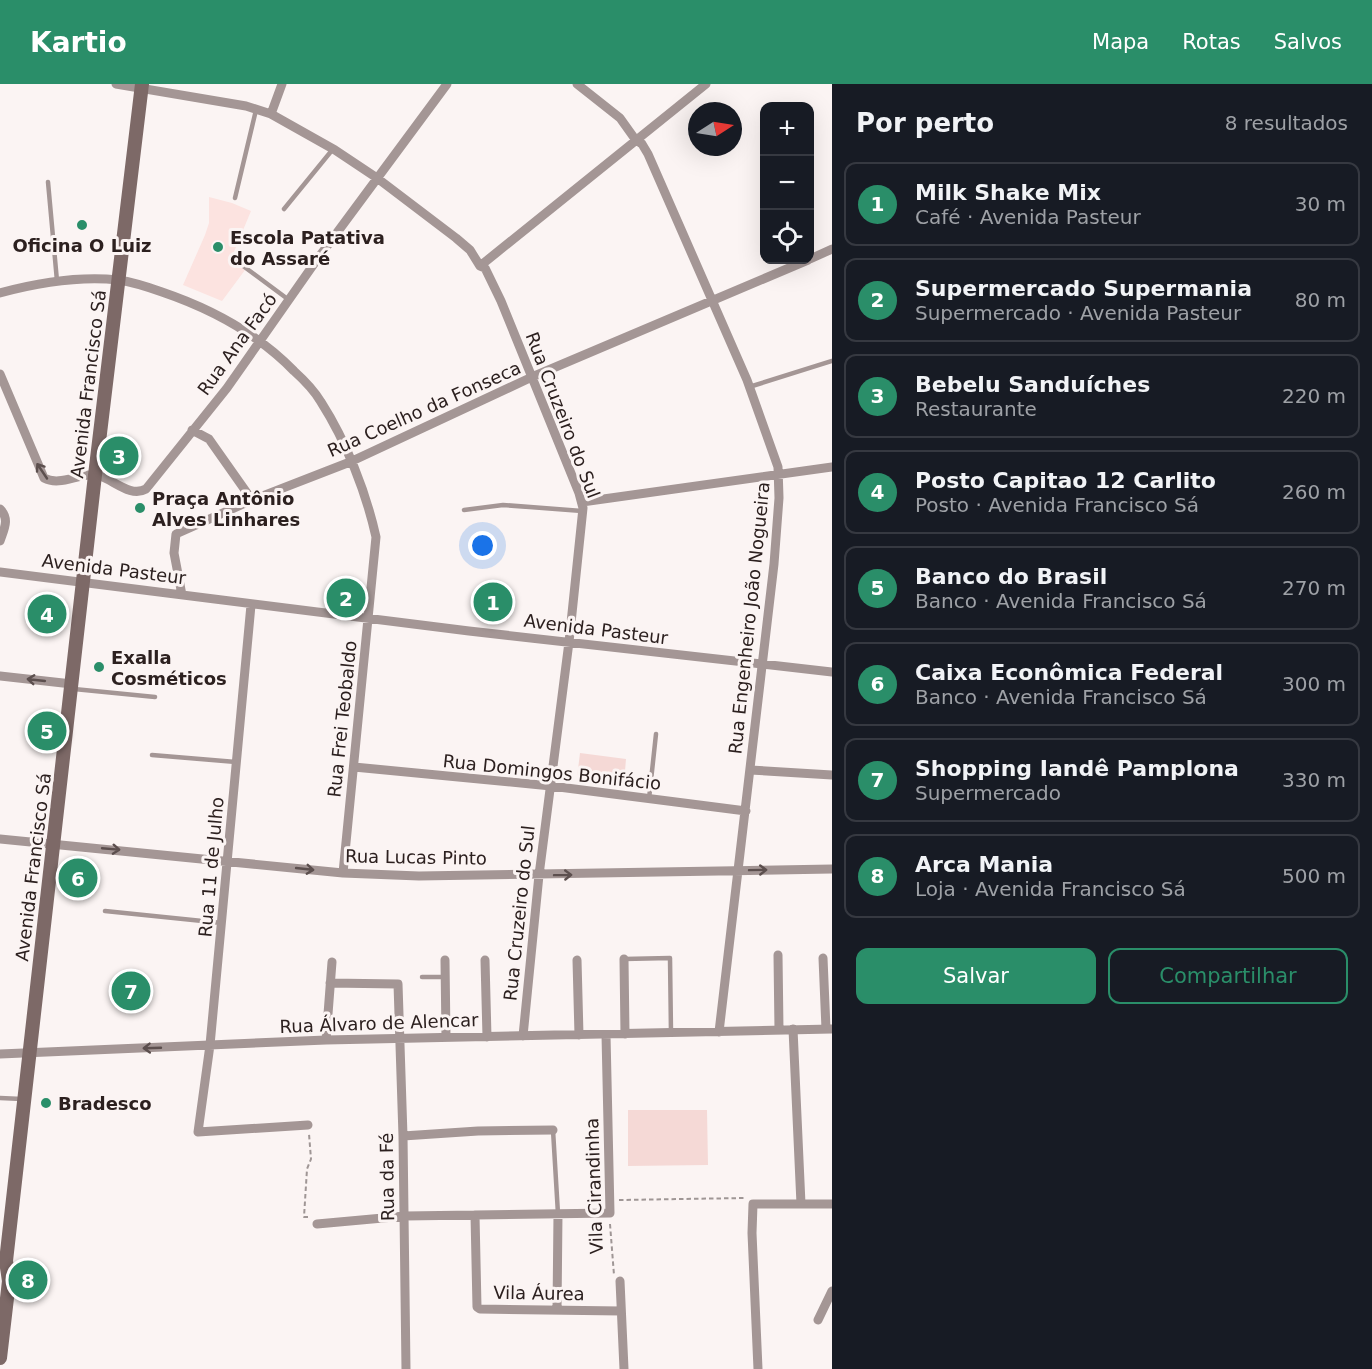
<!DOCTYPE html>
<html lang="pt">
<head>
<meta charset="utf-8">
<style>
  body { margin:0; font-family:"DejaVu Sans",sans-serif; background:#20242c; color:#f1f3f6 }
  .controls { position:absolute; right:18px; top:18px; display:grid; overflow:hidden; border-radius:12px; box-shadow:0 6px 24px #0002 }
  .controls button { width:54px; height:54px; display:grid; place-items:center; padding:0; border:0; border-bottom:2px solid #363941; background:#171b24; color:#f1f3f6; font:30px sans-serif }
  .compass { position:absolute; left:688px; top:18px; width:54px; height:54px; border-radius:50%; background:#171b24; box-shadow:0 6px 24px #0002; rotate:78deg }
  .you { position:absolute; left:483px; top:462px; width:21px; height:21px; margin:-15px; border:4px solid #fff; border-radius:50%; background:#1a73e8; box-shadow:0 0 0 9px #1a73e833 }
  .badge { display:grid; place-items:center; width:39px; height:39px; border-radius:50%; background:#2a8e69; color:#fff; font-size:20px; font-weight:700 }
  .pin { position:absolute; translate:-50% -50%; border:3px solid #fff; box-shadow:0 2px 6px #0006 }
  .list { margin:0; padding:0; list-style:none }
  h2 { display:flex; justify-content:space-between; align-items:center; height:78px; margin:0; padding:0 24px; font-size:26px }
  h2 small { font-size:20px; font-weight:400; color:#9ea1a6 }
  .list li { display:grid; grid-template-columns:39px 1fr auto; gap:18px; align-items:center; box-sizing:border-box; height:84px; margin:0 12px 12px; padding:0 12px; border:2px solid #363941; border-radius:12px }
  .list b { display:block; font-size:22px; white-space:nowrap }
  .list p { margin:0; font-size:20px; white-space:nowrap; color:#9ea1a6 }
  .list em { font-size:20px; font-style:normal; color:#9ea1a6 }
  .actions { display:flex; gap:12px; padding:18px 24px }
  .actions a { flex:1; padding:14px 0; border:2px solid #2a8e69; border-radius:12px; text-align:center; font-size:21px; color:#2a8e69 }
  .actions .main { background:#2a8e69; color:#fff }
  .icon { flex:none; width:33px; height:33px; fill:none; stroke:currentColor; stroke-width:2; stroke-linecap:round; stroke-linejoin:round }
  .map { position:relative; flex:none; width:832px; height:1285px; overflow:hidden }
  header { display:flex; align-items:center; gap:36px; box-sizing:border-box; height:84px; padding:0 30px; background:#2a8e69; color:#fff }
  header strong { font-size:28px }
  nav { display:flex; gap:33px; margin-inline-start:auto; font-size:21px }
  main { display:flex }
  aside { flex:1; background:#171b24 }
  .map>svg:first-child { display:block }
  .built { fill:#fce3e0 }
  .green { fill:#f5d9d6 }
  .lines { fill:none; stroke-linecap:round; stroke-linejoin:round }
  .path { stroke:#9f9695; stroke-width:2; stroke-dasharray:4.5 3; stroke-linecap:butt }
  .service { stroke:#a49695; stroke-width:4.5 }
  .minor { stroke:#a49695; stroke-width:9 }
  .secondary { stroke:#7d6967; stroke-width:14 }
  .oneway { stroke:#5c4f4e }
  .poi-dot { fill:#2a8e69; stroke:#fbf4f3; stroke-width:2 }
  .labels { text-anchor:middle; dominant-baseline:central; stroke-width:6; stroke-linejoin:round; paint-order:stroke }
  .poi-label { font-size:18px; font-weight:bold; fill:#2c201f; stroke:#fbf4f3; text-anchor:start }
  .street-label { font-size:18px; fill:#2c201f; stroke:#fbf4f3 }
</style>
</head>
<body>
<header>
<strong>Kartio</strong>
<nav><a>Mapa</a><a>Rotas</a><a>Salvos</a></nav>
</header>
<main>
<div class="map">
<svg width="832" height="1285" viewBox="0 0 832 1285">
  <rect width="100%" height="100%" fill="#fbf4f3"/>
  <path class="built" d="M209 113 232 119 251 127 231 175 245 186 222 217 183 201 205 151 209 139Z"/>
  <path class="green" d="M580 669 626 675 624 699 577 694Z
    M628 1026H707L708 1081 628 1082Z"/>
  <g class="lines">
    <path class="path" d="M619 1116 745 1114
      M308 1133H304L307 1085 311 1075 309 1050
      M610 1140 614 1191"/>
    <path class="service" d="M48 98 57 197
      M235 114 256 26
      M284 125 333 65
      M235 176 289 216
      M749 303 832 277
      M464 426 503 421 582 427
      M74 605 155 613
      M152 671 236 678
      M649 715 656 650
      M105 827 222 839
      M624 875 670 874 671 949
      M422 893H445
      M0 1014 22 1015
      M553 1046 558 1130"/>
    <path class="minor" d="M116 0 246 22 271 30 335 66 377 94 456 154 470 166 480 182 485 184 501 217 579 409 583 424 569 558 539 791 523 952
      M577 0 620 34 635 55 642 60 648 70 747 296 778 383 779 414 774 480 719 948
      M271 30 282 0
      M810 175 832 165
      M480 182 706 0
      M0 209C37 199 79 192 118 196 133 198 148 203 162 208 212 225 257 249 294 287 304 296 314 306 321 318 346 357 366 408 376 453L343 789
      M0 290 44 394C61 403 79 388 97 391 113 395 130 414 146 405L227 304 316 177 447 0
      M192 346 209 355 252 416
      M582 418 832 383
      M0 425C10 435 4 445 0 457
      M0 488 469 547 832 588
      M182 511 174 469 176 450 252 416 350 378 532 293 808 176
      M251 521 210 961 198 1048 308 1041
      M0 592 72 600
      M354 683 551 702 746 727
      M750 686 832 691
      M0 755 343 789 419 792 832 785
      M778 871 779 946
      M823 874 826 945
      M624 875 625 950
      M445 876 446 953
      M485 876 487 953
      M577 876 579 951
      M330 899 398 900 403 1052 406 1285
      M793 945 801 1120
      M326 956 332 878
      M0 970 326 956 832 945
      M403 1052 478 1047 553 1046
      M475 1131 477 1223 480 1225 621 1227
      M317 1140 405 1132 610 1129 606 951
      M620 1197 624 1285
      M557 1226 558 1130
      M818 1236 832 1207
      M758 1285 752 1149 753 1120H832"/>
    <path class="secondary" d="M0 1274 9 1197 6 1177 95 391 142 0"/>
  </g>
  <defs><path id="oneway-shaft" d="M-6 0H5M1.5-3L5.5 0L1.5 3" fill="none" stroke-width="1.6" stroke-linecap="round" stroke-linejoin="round" transform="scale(1.5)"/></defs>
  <g class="oneway">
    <use href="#oneway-shaft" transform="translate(42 387) rotate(-124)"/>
    <use href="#oneway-shaft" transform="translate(36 596) rotate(-174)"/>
    <use href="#oneway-shaft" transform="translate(111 765) rotate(5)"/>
    <use href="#oneway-shaft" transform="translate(305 785) rotate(6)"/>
    <use href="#oneway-shaft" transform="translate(758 786) rotate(-1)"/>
    <use href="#oneway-shaft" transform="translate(563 791) rotate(-1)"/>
    <use href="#oneway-shaft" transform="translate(152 964) rotate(178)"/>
  </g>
  <g class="poi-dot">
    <circle cx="82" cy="141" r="6"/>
    <circle cx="218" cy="163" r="6"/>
    <circle cx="140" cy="424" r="6"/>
    <circle cx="99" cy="583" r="6"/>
    <circle cx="46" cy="1019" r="6"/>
  </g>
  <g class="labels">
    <g class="poi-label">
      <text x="230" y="153">Escola Patativa<tspan x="230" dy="21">do Assaré</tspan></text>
      <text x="82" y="161" text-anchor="middle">Oficina O Luiz</text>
      <text x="152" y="414">Praça Antônio<tspan x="152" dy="21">Alves Linhares</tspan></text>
      <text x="111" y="573">Exalla<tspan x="111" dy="21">Cosméticos</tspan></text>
      <text x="58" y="1019">Bradesco</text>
    </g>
    <g class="street-label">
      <text transform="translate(237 260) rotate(-54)">Rua Ana Facó</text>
      <text transform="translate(88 300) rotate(-83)">Avenida Francisco Sá</text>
      <text transform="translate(424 325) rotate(-24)">Rua Coelho da Fonseca</text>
      <text transform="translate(563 331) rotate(69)">Rua Cruzeiro do Sul</text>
      <text transform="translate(114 485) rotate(7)">Avenida Pasteur</text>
      <text transform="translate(749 534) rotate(-84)">Rua Engenheiro João Nogueira</text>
      <text transform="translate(596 545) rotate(7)">Avenida Pasteur</text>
      <text transform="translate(342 635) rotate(-84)">Rua Frei Teobaldo</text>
      <text transform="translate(552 688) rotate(6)">Rua Domingos Bonifácio</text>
      <text transform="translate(416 773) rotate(1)">Rua Lucas Pinto</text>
      <text transform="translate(33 783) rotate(-83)">Avenida Francisco Sá</text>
      <text transform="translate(211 783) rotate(-85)">Rua 11 de Julho</text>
      <text transform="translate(519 829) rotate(-84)">Rua Cruzeiro do Sul</text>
      <text transform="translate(379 939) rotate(-2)">Rua Álvaro de Alencar</text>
      <text transform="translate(387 1093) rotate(-91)">Rua da Fé</text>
      <text transform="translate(594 1102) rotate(-92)">Vila Cirandinha</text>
      <text transform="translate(539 1209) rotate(1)">Vila Áurea</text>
    </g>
  </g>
</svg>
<div class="controls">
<button>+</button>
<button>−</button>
<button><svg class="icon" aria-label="locate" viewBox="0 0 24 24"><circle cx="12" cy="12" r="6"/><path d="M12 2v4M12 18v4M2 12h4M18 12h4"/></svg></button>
</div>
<svg class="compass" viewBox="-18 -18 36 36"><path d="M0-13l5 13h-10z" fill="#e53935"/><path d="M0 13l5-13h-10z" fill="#9ea1a6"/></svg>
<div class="you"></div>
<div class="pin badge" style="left:493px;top:518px">1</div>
<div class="pin badge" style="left:346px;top:514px">2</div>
<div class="pin badge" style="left:119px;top:372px">3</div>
<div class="pin badge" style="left:47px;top:530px">4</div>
<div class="pin badge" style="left:47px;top:647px">5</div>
<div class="pin badge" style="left:78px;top:794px">6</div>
<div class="pin badge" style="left:131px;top:907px">7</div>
<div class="pin badge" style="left:28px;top:1196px">8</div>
</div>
<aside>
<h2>Por perto<small>8 resultados</small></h2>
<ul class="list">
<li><span class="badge">1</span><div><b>Milk Shake Mix</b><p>Café · Avenida Pasteur</p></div><em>30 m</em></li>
<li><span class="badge">2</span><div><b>Supermercado Supermania</b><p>Supermercado · Avenida Pasteur</p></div><em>80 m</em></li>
<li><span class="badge">3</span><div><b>Bebelu Sanduíches</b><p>Restaurante</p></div><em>220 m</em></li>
<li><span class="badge">4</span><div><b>Posto Capitao 12 Carlito</b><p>Posto · Avenida Francisco Sá</p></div><em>260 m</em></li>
<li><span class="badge">5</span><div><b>Banco do Brasil</b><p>Banco · Avenida Francisco Sá</p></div><em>270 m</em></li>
<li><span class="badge">6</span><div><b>Caixa Econômica Federal</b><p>Banco · Avenida Francisco Sá</p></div><em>300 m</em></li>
<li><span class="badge">7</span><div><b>Shopping Iandê Pamplona</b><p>Supermercado</p></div><em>330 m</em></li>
<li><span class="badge">8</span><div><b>Arca Mania</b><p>Loja · Avenida Francisco Sá</p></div><em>500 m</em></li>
</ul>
<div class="actions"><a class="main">Salvar</a><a>Compartilhar</a></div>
</aside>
</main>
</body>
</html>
